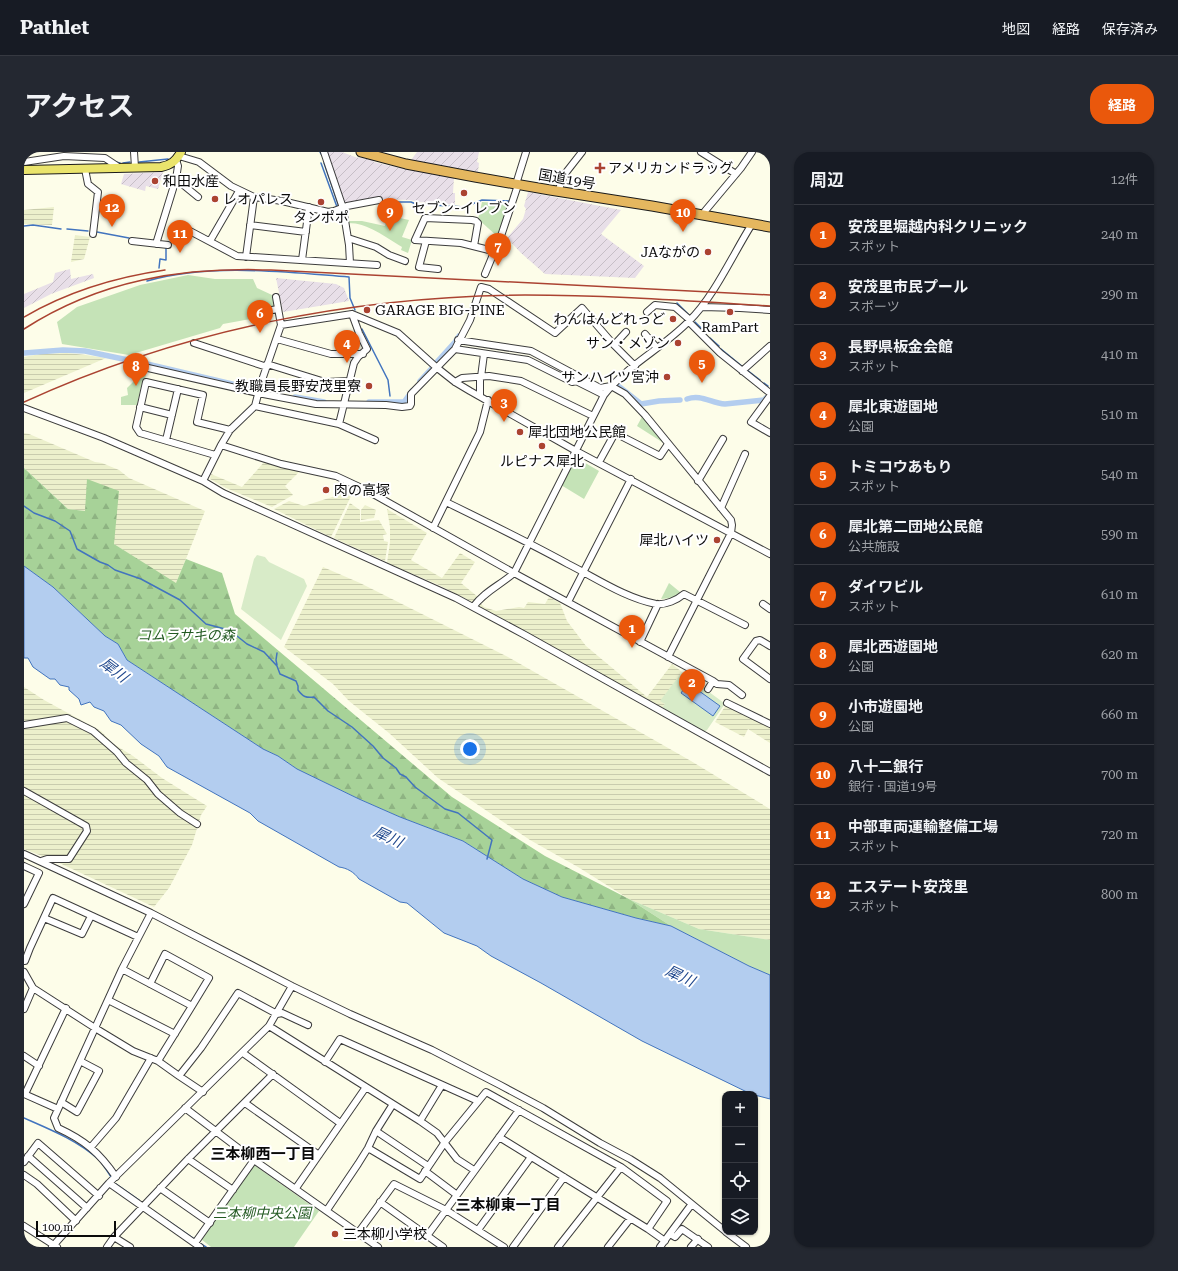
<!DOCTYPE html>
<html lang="ja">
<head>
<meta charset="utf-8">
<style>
  body { margin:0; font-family:"Roboto Serif","Noto Sans JP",serif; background:#242831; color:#f1f3f6 }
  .controls { position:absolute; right:12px; bottom:12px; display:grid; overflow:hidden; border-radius:8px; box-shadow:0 1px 3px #0004 }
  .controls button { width:36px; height:36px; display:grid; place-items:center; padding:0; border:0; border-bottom:1px solid #363941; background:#171b24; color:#f1f3f6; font:20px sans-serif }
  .scale { position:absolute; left:12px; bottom:10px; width:80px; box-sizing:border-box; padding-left:4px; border:2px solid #0a0a0a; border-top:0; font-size:11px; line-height:14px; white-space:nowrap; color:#0a0a0a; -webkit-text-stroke:3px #fff; paint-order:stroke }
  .you { position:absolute; left:446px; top:597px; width:14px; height:14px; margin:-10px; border:3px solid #fff; border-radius:50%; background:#1a73e8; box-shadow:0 0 0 6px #1a73e833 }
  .badge { display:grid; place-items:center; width:26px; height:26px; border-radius:50%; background:#ea580c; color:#fff; font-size:13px; font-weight:700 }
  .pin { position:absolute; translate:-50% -33px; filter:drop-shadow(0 1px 2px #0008) }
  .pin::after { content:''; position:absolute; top:21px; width:14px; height:12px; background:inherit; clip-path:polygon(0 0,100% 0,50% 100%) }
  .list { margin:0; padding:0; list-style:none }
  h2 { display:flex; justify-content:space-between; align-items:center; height:52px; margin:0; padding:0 16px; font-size:17px }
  h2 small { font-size:13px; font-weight:400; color:#9ea1a6 }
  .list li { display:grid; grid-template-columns:26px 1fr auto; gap:12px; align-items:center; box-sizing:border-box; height:60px; padding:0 16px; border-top:1px solid #363941 }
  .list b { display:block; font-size:15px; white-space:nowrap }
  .list p { margin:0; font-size:13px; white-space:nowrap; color:#9ea1a6 }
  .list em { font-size:13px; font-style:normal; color:#9ea1a6 }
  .icon { flex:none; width:22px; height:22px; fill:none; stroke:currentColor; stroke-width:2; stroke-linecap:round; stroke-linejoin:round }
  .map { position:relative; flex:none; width:746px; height:1095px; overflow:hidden; border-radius:16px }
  header { display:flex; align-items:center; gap:24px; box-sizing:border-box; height:56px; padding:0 20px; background:#171b24; border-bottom:1px solid #363941 }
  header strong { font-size:19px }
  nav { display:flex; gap:22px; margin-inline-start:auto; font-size:14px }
  .intro { display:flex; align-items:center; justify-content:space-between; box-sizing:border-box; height:96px; padding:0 24px }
  h1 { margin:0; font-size:28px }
  .button { padding:10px 18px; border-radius:16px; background:#ea580c; color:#fff; font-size:14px; font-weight:700 }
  main { display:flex; gap:24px; padding:0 24px }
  aside { flex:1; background:#171b24; border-radius:16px; box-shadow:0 1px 3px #0004 }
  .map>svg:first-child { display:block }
  .industrial { fill:url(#industrial-furrows) }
  .farmland { fill:url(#farmland-rules) }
  .green { fill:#c5e3b7 }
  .forest { fill:url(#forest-firs) }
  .pitch { fill:#d8ebc8 }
  .water { fill:#b3cdef; stroke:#4274be }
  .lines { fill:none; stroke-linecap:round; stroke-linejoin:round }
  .stream { stroke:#4274be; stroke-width:1.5 }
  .canal { stroke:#b3cdef; stroke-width:5.5 }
  .minor-casing { stroke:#3d3d3d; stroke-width:8 }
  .major-casing { stroke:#1b1b1b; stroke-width:10 }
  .highway-casing { stroke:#1b1b1b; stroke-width:11 }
  .minor { stroke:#fff; stroke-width:6 }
  .major { stroke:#eae46c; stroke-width:8 }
  .highway { stroke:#e5b75f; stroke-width:9 }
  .rail { stroke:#ab4331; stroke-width:1.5 }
  .poi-dot { fill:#ab4331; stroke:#fff; stroke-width:1.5 }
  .labels { text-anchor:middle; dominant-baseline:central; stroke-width:4; stroke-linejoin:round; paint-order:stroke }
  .poi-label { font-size:14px; fill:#0a0a0a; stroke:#fff; text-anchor:start }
  .street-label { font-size:14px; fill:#0a0a0a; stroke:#fff }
  .park-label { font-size:14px; font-style:italic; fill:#235a22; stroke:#fff }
  .water-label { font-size:15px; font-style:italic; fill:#21498e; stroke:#fff }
  .neighbourhood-label { font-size:15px; font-weight:bold; fill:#0a0a0a; stroke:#fff }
</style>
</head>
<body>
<header>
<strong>Pathlet</strong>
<nav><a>地図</a><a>経路</a><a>保存済み</a></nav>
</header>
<div class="intro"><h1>アクセス</h1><a class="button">経路</a></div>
<main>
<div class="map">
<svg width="746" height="1095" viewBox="0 0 746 1095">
  <defs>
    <pattern id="industrial-furrows" width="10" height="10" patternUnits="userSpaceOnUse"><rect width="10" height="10" fill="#e8dfe8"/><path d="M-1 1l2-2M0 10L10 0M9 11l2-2" fill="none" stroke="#c6bec6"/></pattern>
    <pattern id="farmland-rules" width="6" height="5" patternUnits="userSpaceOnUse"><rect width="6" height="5" fill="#ecf0cc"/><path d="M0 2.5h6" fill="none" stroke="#c9ccae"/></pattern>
    <pattern id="forest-firs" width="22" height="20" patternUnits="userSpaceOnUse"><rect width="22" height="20" fill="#a7d298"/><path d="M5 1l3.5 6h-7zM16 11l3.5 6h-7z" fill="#8eb382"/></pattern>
  </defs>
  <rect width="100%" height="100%" fill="#fdfde9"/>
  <path class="industrial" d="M302 0H318L331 5 349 8 350 10 380 17 430 26 429 41H431V53L395 50 386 48 353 47 321 52Z
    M393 0H455L453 10 455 11 454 20 387 8Z
    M139 20 134 37 122 34 121 39 97 32 100 22Z
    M504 40 597 58 577 82 620 114 611 126 521 122 497 101 483 86 499 67 502 57 500 54Z
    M46 117 47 127 69 122 70 126 27 142 0 156V142L29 130 31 121Z
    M252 126 312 132 320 136 325 149 259 160Z"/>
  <path class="farmland" d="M30 55 28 73 0 72V58Z
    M51 83 66 85 60 107 47 110Z
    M43 201 62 203 82 206 0 241V205L16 202Z
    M0 281 5 282 71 310 78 311 95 318 105 326 181 359 152 432 90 392 61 359 44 357 0 316Z
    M241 309 276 319 261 334 269 343 248 355 202 336 186 327 187 322 218 335Z
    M330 338 307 385 250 357 265 349 280 354Z
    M326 351 336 358V370L355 368 363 382 359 383 360 389 364 390 361 409 310 386Z
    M341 353 352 358 350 366 337 368V358Z
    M363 357 403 381 387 408 418 426 436 401 451 410 437 431 454 445 450 451 415 433 363 411 366 390V375Z
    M299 415 336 431 484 505 667 609 746 657V788L675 777 605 747 554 715 506 688 414 626 365 581 325 549 309 532 260 495Z
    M525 445 536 451 543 469 562 494 623 545 648 512 658 520 637 549 641 552 638 556 453 455 456 451 460 455 472 459 495 455 500 456 504 450 521 452Z
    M0 535 20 548 77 579 88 591 109 604 138 626 183 654 177 663 168 693 145 736 130 755 31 709 0 697Z
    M702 553 746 574V591L724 577 720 585 691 570Z"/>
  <path class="green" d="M458 50 486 52 474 85 454 67Z
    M376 66 385 68 378 85 388 88 384 101 377 98 378 95C361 85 344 71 324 71V69H338L361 74 362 69Z
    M164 123 191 127H229L233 136 248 143 250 154 236 158 237 165 199 172 196 176 105 203 38 192 33 170 53 155 116 133Z
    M112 215 123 218 121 227 118 231 113 253H97V245L104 243 103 236 114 225Z
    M619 263 639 288 638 290 613 274Z
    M551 305 575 319 560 347 537 333Z
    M645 431 656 440V442L647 446 637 447Z
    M605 747 675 777 746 788V823L725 814 647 774Z
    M230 1013 295 1059 270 1095H187L177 1087Z"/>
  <path class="forest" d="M0 316 44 357 61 359 63 327 95 339 90 392 152 431 162 407 198 421 211 462 428 645 521 704 605 747 647 774 612 766 538 745 499 727 439 689 376 665 335 647 273 617 254 604 239 597 103 508 94 492 81 484 29 435 0 414Z"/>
  <path class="pitch" d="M233 403 241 405 245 410 280 427 283 434 257 488 217 457 230 407Z
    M658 520 700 551V553L683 578 680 580 638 556 641 552 636 549Z"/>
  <path class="water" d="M0 414 29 435 81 484 94 492 103 508 239 597 254 604 273 617 335 647 376 665 439 689 499 727 538 745 612 766 647 774 725 814 746 823V947L727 942 618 889 517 831 467 804 453 794 420 781 383 751 376 750 335 727C330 720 323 716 315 715L234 669 226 661 143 615 135 604 117 592 97 573 87 569 80 559 70 555 66 550 57 553 55 547 45 538V535L36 533 31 527H26L9 515 4 506H0Z
    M664 531 696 554 689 564 657 541Z"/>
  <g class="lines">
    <path class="stream" d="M296 0 297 2
      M92 10 96 11
      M115 10 144 7
      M99 11 106 10
      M297 11 313 55
      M300 11 315 55
      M357 50H387L392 52 441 55 458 48 486 49
      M0 74 9 73 37 77
      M43 77 64 79
      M73 80 105 86
      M135 116 136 107 142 108V95
      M123 129C188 111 259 120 325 125L326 146 331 158
      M653 151 666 164
      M671 170 682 181
      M338 177 364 228 366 244
      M686 186 695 194
      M697 197 719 215
      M723 218 736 228
      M740 231 744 234
      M0 354 10 361 31 369 46 379 53 397 76 410 84 413 91 418 117 427 156 448 182 472 201 477 208 480 223 492 240 500 253 514 256 522 272 529 274 534V538C279 545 282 546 290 545L304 559 328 575 349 594 359 606 372 616 376 622 382 625 391 635 421 657 434 661 468 688 463 707
      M253 513 252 508 253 501
      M0 966C25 977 53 988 74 1007 79 1012 83 1019 87 1025
      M92 1032 115 1048
      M143 1068 169 1086
      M177 1092 182 1095"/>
    <path class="canal" d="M0 201 39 198 61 199 123 212 225 236
      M412 211 431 190 435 184
      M396 229 409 215
      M593 233 617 252 635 249 656 248
      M271 245 300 250
      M663 247C677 242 687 251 701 252L740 248 742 246
      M345 250H380L388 239"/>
    <defs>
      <path id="minor" d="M110 0 111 15
        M300 0 319 56 325 93 326 111
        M677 0 712 22
        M155 4 175 10 207 34 230 45 258 49 304 60 310 59 323 54 355 48
        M0 10 40 4 81 6 96 16
        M61 17 64 32 74 40 69 82
        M152 27 174 45
        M534 40 540 23 558 0
        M680 63 681 59 717 16 728 0
        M226 73 282 80
        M164 78 213 104 353 113
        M324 86 352 95 365 103 381 109
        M108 89 144 93
        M186 89 215 39
        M402 89 395 115 414 117
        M132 92 152 27 154 14 152 8
        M450 94 454 71 452 69 448 68 401 66 391 88 437 91 469 99
        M222 105 230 45
        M278 108 285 55
        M461 122 478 81 493 36V29L502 0
        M252 145 257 173
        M678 155 716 156 746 158
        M236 160 254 157
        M623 160 631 153 651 155 666 168
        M665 170 696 201 746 241
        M621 182 633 196
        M253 187 307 202H339
        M434 188 507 199 576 236 587 234 601 242 621 263 707 368 708 373 707 381 644 505
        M170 191 243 215
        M590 193 602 180
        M431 197 504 208 548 230 552 229 580 243
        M243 212 301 230 326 229
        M111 213 234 241 292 252 362 253 378 255 386 254 387 252V242L431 197 446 168 457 135 465 137 531 181 558 156 590 193 611 214
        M718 219 746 194
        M456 225V244
        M457 225 460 202
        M431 230 438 226 465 224 497 229 569 264
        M746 244 727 270 746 281
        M231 254 315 272 330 211 334 205 343 197 335 181 328 162
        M116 255 148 263
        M0 256 80 286 179 329 199 341 432 446 501 483 746 620
        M315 272 351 288
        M142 288 154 237
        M197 293 257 312 312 324 342 338 490 421 689 529 693 532 705 533 718 543
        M191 303 116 281 112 275 122 230 179 243 173 270 206 278
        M575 310 591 281 636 304 644 292
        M179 329 197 293 206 278 231 254 237 231 257 173 328 162 374 181 412 215 431 230 446 239 552 299 746 402
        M674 329 699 287
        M422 350C463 370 504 390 544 412 572 426 601 446 632 452 642 453 653 448 660 442L721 473
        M697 356 721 302
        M409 376 456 280 464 248
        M544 450 607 327
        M739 452 746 457
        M449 455C461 439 475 434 490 421L580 243C603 213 639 196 665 169 690 145 709 102 728 72
        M616 490 634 452
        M746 494 736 488 732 489 719 507 746 527
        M684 537 689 529
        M703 551 746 572
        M0 573 43 566 69 579 93 600 102 611 123 628 134 642 156 661 173 672
        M0 639 62 674 63 679 45 707H23L17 709
        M0 702 127 761 268 834 326 862 408 898 476 933 519 956 576 991 606 1007 636 1026 701 1079
        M0 714 15 721 0 752
        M20 766 58 782 67 764
        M0 809H1L6 796 29 746 114 785
        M98 817 168 854 134 909
        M0 820 9 836 71 876 109 899 134 909 155 924
        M126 832 141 802 185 826 168 854
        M84 848 151 882
        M0 857 9 836
        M245 874 396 969 413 981 433 1007 450 1018
        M219 901 316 971
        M0 904 15 914
        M301 910 316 887 454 949
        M179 940 155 924 177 896 214 841 253 862 258 861 284 873
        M0 942 34 957
        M1 942 42 856
        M37 950 53 960 75 919 56 909
        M221 951 295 1003
        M161 956 230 1008 354 1095
        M396 969 418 933
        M352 979 404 1014
        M475 985 624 1077 641 1089
        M67 995 92 966 127 906
        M344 996 396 1027 421 990 462 940 597 1015 643 1049 624 1077
        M4 1004 63 1056
        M164 1007 209 1038
        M0 1010 14 991 75 1044
        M401 1019 433 1043
        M0 1023 13 1032 52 1069
        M92 1025C75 1000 60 988 34 976L30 966 98 817 127 761
        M85 1031 176 1095
        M136 1036 186 1071
        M272 1036 342 935
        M356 1050 419 1095
        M303 1058 334 1012 344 996 352 979 369 952
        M0 1074 33 1095
        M454 1078 507 1005
        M702 1080 722 1095
        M334 1081 370 1032 422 1058 480 1095
        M646 1082 651 1085 658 1077 684 1095
        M403 1084 495 958
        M90 1085 106 1095
        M171 1091 230 1008
        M28 1095 85 1031 245 874 268 834
        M83 1095 90 1085 164 1007 249 922
        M489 1095 540 1025
        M534 1095 597 1015
        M584 1095 606 1067
        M636 1095 667 1053
        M667 1095 674 1087"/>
      <path id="major" d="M0 18 137 15C147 13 152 9 157 0"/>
      <path id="highway" d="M337 0 382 12 451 25 526 38 628 54 746 75"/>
    </defs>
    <use href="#minor" class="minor-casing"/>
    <use href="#major" class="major-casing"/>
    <use href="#highway" class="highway-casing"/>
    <use href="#minor" class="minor"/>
    <use href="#major" class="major"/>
    <use href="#highway" class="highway"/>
    <path class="rail" d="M0 165C43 140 92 125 141 118
      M0 177C76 128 158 115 247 118L746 143
      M0 250C157 178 329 144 501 143 583 143 665 149 746 154"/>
  </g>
  <g class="poi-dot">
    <path d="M574 10h4v4h4v4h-4v4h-4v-4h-4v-4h4z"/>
    <circle cx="131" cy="29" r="4"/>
    <circle cx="440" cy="41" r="4"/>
    <circle cx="191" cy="47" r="4"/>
    <circle cx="297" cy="50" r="4"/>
    <circle cx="684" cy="100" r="4"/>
    <circle cx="343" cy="158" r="4"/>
    <circle cx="706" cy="160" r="4"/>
    <circle cx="649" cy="167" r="4"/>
    <circle cx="654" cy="191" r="4"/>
    <circle cx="643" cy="225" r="4"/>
    <circle cx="345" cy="234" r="4"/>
    <circle cx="496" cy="280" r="4"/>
    <circle cx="518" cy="294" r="4"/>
    <circle cx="302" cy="338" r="4"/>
    <circle cx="693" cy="388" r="4"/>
    <circle cx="311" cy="1082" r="4"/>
  </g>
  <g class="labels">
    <g class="poi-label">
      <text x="584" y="16">アメリカンドラッグ</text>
      <text x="139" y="29">和田水産</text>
      <text x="199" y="47">レオパレス</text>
      <text x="440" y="56" text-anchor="middle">セブン-イレブン</text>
      <text x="297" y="65" text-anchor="middle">タンポポ</text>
      <text x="676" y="100" text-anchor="end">JAながの</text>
      <text x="351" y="158">GARAGE BIG-PINE</text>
      <text x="641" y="167" text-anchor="end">わんはんどれっど</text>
      <text x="706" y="175" text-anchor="middle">RamPart</text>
      <text x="646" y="191" text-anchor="end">サン・メゾン</text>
      <text x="635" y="225" text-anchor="end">サンハイツ宮沖</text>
      <text x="337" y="234" text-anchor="end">教職員長野安茂里寮</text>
      <text x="504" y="280">犀北団地公民館</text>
      <text x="518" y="309" text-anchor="middle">ルピナス犀北</text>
      <text x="310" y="338">肉の高塚</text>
      <text x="685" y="388" text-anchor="end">犀北ハイツ</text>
      <text x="319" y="1082">三本柳小学校</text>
    </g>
    <g class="street-label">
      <text transform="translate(543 27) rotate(10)">国道19号</text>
    </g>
    <g class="park-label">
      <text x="162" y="483">コムラサキの森</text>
      <text x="238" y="1061">三本柳中央公園</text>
    </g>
    <g class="water-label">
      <text transform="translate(90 518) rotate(37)">犀川</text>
      <text transform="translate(364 685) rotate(25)">犀川</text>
      <text transform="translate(656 824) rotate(25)">犀川</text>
    </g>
    <g class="neighbourhood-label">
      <text x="239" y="1002">三本柳西一丁目</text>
      <text x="484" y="1053">三本柳東一丁目</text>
    </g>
  </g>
</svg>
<div class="controls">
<button>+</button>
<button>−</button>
<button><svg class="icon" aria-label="locate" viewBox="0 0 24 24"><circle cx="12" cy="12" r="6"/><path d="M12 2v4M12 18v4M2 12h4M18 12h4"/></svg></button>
<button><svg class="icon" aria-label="layers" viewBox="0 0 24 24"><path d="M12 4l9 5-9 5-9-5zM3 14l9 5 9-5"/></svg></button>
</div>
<div class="scale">100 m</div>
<div class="you"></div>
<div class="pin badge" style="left:608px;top:496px">1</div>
<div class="pin badge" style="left:668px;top:550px">2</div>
<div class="pin badge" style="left:480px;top:270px">3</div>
<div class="pin badge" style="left:323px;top:211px">4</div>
<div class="pin badge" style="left:678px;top:231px">5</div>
<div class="pin badge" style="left:236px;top:181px">6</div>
<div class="pin badge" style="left:474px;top:114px">7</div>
<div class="pin badge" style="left:112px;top:234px">8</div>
<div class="pin badge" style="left:366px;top:79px">9</div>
<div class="pin badge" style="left:659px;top:80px">10</div>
<div class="pin badge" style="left:156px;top:101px">11</div>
<div class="pin badge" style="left:88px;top:75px">12</div>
</div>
<aside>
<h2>周辺<small>12件</small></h2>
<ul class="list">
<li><span class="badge">1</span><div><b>安茂里堀越内科クリニック</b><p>スポット</p></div><em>240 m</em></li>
<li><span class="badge">2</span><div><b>安茂里市民プール</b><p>スポーツ</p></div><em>290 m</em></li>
<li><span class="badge">3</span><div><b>長野県板金会館</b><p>スポット</p></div><em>410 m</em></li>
<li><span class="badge">4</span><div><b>犀北東遊園地</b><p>公園</p></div><em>510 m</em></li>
<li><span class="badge">5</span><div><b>トミコウあもり</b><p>スポット</p></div><em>540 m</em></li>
<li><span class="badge">6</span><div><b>犀北第二団地公民館</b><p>公共施設</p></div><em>590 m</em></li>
<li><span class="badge">7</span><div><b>ダイワビル</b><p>スポット</p></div><em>610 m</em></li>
<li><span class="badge">8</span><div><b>犀北西遊園地</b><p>公園</p></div><em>620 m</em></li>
<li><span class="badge">9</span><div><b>小市遊園地</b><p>公園</p></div><em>660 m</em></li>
<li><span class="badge">10</span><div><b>八十二銀行</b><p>銀行 · 国道19号</p></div><em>700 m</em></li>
<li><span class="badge">11</span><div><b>中部車両運輸整備工場</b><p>スポット</p></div><em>720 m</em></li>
<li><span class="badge">12</span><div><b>エステート安茂里</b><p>スポット</p></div><em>800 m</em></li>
</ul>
</aside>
</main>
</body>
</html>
